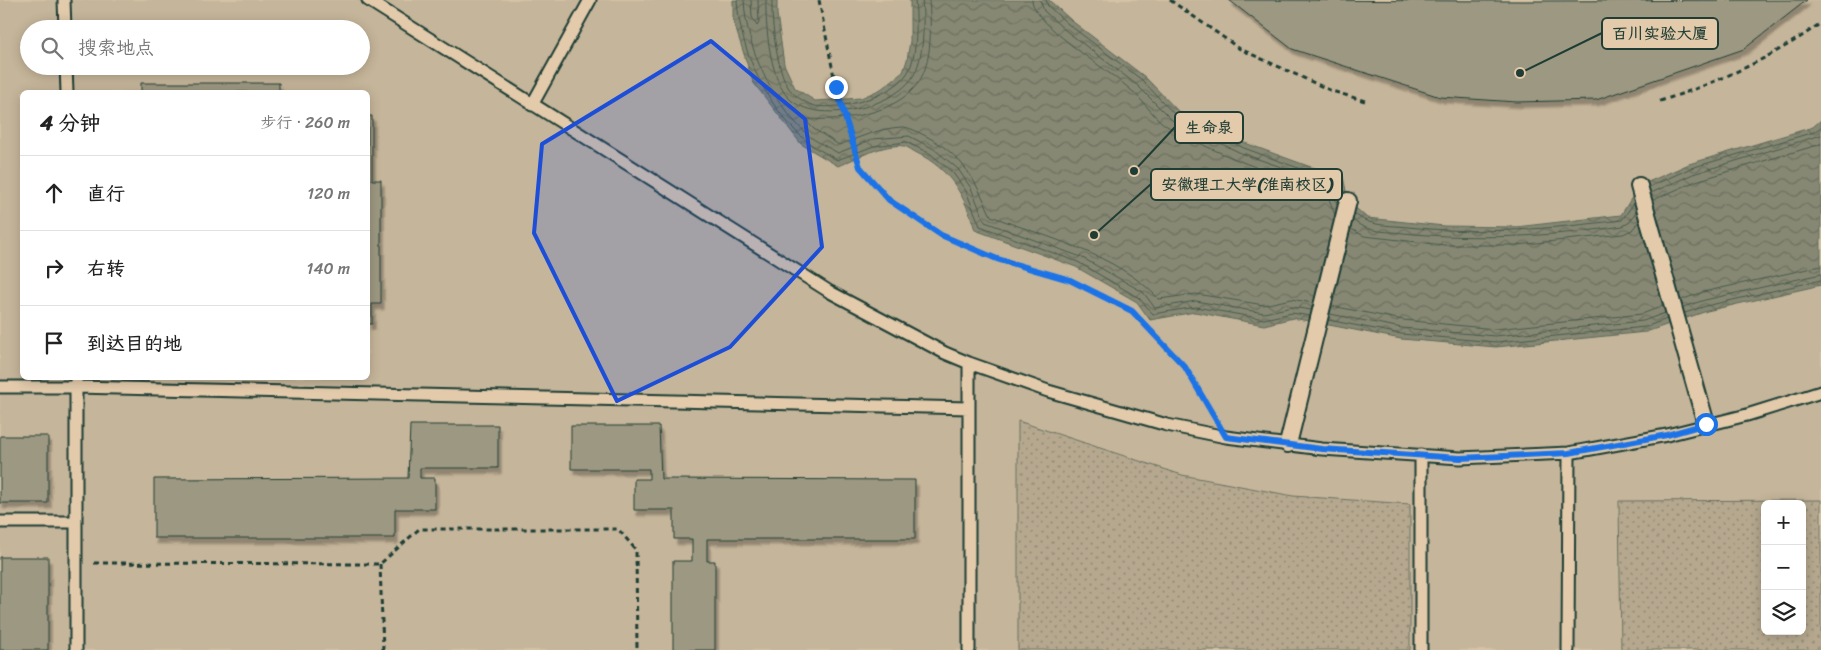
<!DOCTYPE html>
<html lang="zh">
<head>
<meta charset="utf-8">
<style>
  body { margin:0; font-family:Sriracha,"LXGW WenKai TC",sans-serif; background:#f6f6f6; color:#222 }
  .controls { position:absolute; right:15px; bottom:15px; display:grid; overflow:hidden; border-radius:8px; box-shadow:0 2px 12px #0003 }
  .controls button { width:45px; height:45px; display:grid; place-items:center; padding:0; border:0; border-bottom:1px solid #e0e0e0; background:#fff; color:#222; font:25px sans-serif }
  .stop { position:absolute; width:15px; height:15px; margin:-11px; border:4px solid #1a73e8; border-radius:50%; background:#fff }
  .stop.end { background:#1a73e8; border-color:#fff; box-shadow:0 1px 5px #0008 }
  .list { margin:0; padding:0; list-style:none }
  h2 { display:flex; justify-content:space-between; align-items:center; height:65px; margin:0; padding:0 20px; font-size:21px }
  h2 small { font-size:16px; font-weight:400; color:#767676 }
  .list li { display:grid; grid-template-columns:32px 1fr auto; gap:15px; align-items:center; box-sizing:border-box; height:75px; padding:0 20px; border-top:1px solid #e0e0e0 }
  .list b { display:block; font-size:19px; white-space:nowrap }
  .list em { font-size:16px; font-style:normal; color:#767676 }
  .icon { flex:none; width:28px; height:28px; fill:none; stroke:currentColor; stroke-width:2; stroke-linecap:round; stroke-linejoin:round }
  .map { position:relative; flex:none; width:1821px; height:650px; overflow:hidden }
  .search { position:absolute; background:#fff; box-shadow:0 2px 12px #0003; left:20px; top:20px; width:350px; height:55px; display:flex; align-items:center; gap:12px; box-sizing:border-box; padding:0 18px; border-radius:28px; color:#767676; font-size:19px }
  .panel { position:absolute; background:#fff; box-shadow:0 2px 12px #0003; left:20px; top:90px; width:350px; height:290px; border-radius:8px }
  .map>svg:first-child { display:block }
  .built { fill:#c5b59a; fill-rule:evenodd }
  .grass { fill:url(#grass-dots); stroke:#6a7262; fill-rule:evenodd }
  .water { fill:url(#water-waves); stroke:#5d6a5a }
  .lines { fill:none; stroke-linecap:round; stroke-linejoin:round }
  .shore { stroke:#485b4d; stroke-width:1 }
  .building { fill:#9d9881; stroke:#1f3d34; filter:url(#shadow) }
  .service-casing { stroke:#1f3d34; stroke-width:15 }
  .pedestrian-casing { stroke:#1f3d34; stroke-width:20 }
  .path { stroke:#1f3d34; stroke-width:3; stroke-dasharray:5 4; stroke-linecap:butt }
  .service { stroke:#e2caab; stroke-width:11 }
  .pedestrian { stroke:#e2caab; stroke-width:16 }
  .route { stroke:#1a73e8; stroke-width:6 }
  .marked { fill:#1d4ed8; fill-opacity:0.2; stroke:#1d4ed8; stroke-width:4; stroke-linejoin:round }
  .leader { fill:none; stroke:#1f3d34; stroke-width:2 }
  .callout-dot { fill:#1f3d34; stroke:#e2caab; stroke-width:2 }
  .callout { fill:#e2caab; stroke:#1f3d34; stroke-width:2 }
  .callout-label { font-size:16px; text-anchor:middle; font-weight:bold; fill:#1f3d34 }
</style>
</head>
<body>
<div class="map">
<svg width="1821" height="650" viewBox="0 0 1821 650">
  <defs>
    <pattern id="grass-dots" width="8" height="8" patternUnits="userSpaceOnUse" patternTransform="scale(1.25)"><rect width="8" height="8" fill="#b5a88f"/><path d="M2 2h.1M6 6h.1" fill="none" stroke="#938a76" stroke-width="1.8" stroke-linecap="round"/></pattern>
    <pattern id="water-waves" width="16" height="10" patternUnits="userSpaceOnUse" patternTransform="scale(1.25)"><rect width="16" height="10" fill="#868873"/><path d="M0 5q4-4 8 0t8 0" fill="none" stroke="#6d705f"/></pattern>
    <filter id="shadow"><feDropShadow dx="3" dy="5.5" stdDeviation="1" flood-color="#0004"/></filter>
  </defs>
  <rect width="100%" height="100%" fill="#d6c2a4"/>
  <filter id="ink" filterUnits="userSpaceOnUse"><feTurbulence type="fractalNoise" baseFrequency=".02" numOctaves="2"/><feDisplacementMap in="SourceGraphic" scale="10" xChannelSelector="R" yChannelSelector="G"/><feConvolveMatrix kernelMatrix="1 2 1 2 8 2 1 2 1" color-interpolation-filters="sRGB"/></filter>
  <g filter="url(#ink)">
    <path class="built" d="M0 0H1821V650H0ZM29 29H361V66H29ZM22 92H368V378H22ZM1765 504H1802V631H1765Z"/>
    <path class="grass" d="M1018 421 1182 475 1293 496 1410 504V650H1018Z
      M1821 500V650H1621L1619 501ZM1765 504H1802V631H1765Z"/>
    <path class="water" d="M733 0H777V14L784 64 795 88 815 101 861 98 881 89 903 72 907 60 910 41V0H1049L1072 21 1145 77 1179 112 1245 143 1308 166 1343 176 1348 201 1367 218 1444 226 1516 227 1621 215 1639 186 1689 164 1813 127 1821 120V285L1707 311 1646 332 1496 347 1401 339 1293 318 1264 325 1195 312 1150 320 1137 302 1076 267 975 230C965 196 950 169 917 153 913 151 908 147 904 146 884 143 855 159 838 166L801 144 753 82 733 20Z"/>
    <g class="lines">
      <path class="shore" d="M737 0C740 51 766 105 804 139 813 148 827 153 837 160L874 146 906 142 931 154 953 173 966 191 980 226 1078 262 1139 298 1153 314 1196 307 1264 319 1292 313 1310 316
        M744 0C746 48 772 103 808 135 816 142 828 147 838 153L873 139 909 136 934 149 958 169 971 188 985 222 1081 257 1143 292 1155 308 1196 301 1264 313 1292 307 1311 310
        M751 0 752 17 757 26 759 23 758 0
        M766 0C765 25 770 75 786 95 811 127 891 109 912 78 925 58 924 23 922 0
        M772 0C771 20 777 78 792 92 796 97 809 105 815 106 841 110 890 97 906 75 918 60 917 18 915 0
        M929 0C931 24 933 62 918 83 896 114 843 121 809 119L808 123 814 129 839 145C861 137 880 128 902 127 910 127 917 132 924 135 963 155 974 178 991 216 1047 238 1117 254 1159 299L1196 294 1264 305 1291 299 1313 303
        M1032 0C1033 25 1112 72 1132 91 1145 102 1155 120 1170 128 1219 155 1273 175 1326 191L1335 215
        M1040 0 1044 11 1065 30 1137 85 1173 121 1241 153 1332 185 1337 205
        M1046 0 1048 6 1068 24 1142 80 1176 116 1244 148 1306 171 1338 180 1342 194
        M1649 187 1691 168 1814 132 1821 127
        M1651 193 1693 174 1821 135
        M1653 200 1696 181 1821 144
        M1355 214C1370 227 1389 225 1408 227 1481 235 1549 229 1622 220L1634 203
        M1353 220C1367 233 1385 231 1403 233 1477 240 1550 237 1623 226L1630 222 1636 211
        M1351 229 1364 236 1444 245H1517L1623 234 1632 230 1639 221
        M1681 300 1703 292 1821 266
        M1332 306 1403 320 1495 329 1642 314 1663 306
        M1683 307 1705 300 1821 274
        M1685 313 1706 306 1821 280
        M1330 314 1402 328 1495 336 1643 321 1665 313
        M1328 320 1401 334 1496 342 1645 327 1667 319"/>
    </g>
    <path class="building" d="M1229 0 1522 1 1807 0 1744 49 1596 100 1517 102 1440 97 1292 49Z
      M141 83H279V92H141Z
      M368 116H372V180H381V304H372V324H368Z
      M410 425H498V468H420V478H435V509H395V538H154V479L408 478Z
      M571 426H659L661 479 915 480V539H707V561H715V650H673V561H692V539H674V510H634V479H649V469H571Z
      M0 436H48V503H0Z
      M0 557H48V650H0Z"/>
    <g class="lines">
      <defs>
        <path id="service" d="M64 0 65 29
          M368 0 830 292 945 353 969 363 1048 391 1167 425 1226 437 1322 449 1460 458 1569 453 1667 435 1747 415 1821 392
          M66 66 67 92
          M532 105 590 0
          M0 387H76L969 408
          M0 522H76
          M76 650V378
          M969 650V363
          M1421 650V455
          M1568 650 1569 453"/>
        <path id="pedestrian" d="M1639 186 1706 424
          M1288 444 1348 201"/>
      </defs>
      <use href="#service" class="service-casing"/>
      <use href="#pedestrian" class="pedestrian-casing"/>
      <path class="path" d="M819 0 836 87 860 167 889 200 941 235 997 259 1070 280 1132 311 1185 367 1213 415
        M1170 0 1240 49 1332 91 1365 101
        M1660 101C1717 83 1772 58 1821 23
        M94 563 380 564 419 529H618L636 550 637 650
        M380 564 383 650"/>
      <use href="#service" class="service"/>
      <use href="#pedestrian" class="pedestrian"/>
    </g>
  </g>
  <g class="lines" filter="url(#ink)">
    <path class="route" d="M836 87 860 167 889 200 941 235 997 259 1070 280 1132 311 1185 367 1226 437 1322 449 1460 458 1569 453 1667 435 1706 424"/>
  </g>
  <path class="marked" d="M711 41 805 119 822 247 730 347 617 401 534 233 542 144Z"/>
  <path class="leader" d="M1520 73L1602 33M1134 171L1175 127M1094 235L1151 184"/>
  <g class="callout-dot">
    <circle cx="1520" cy="73" r="5"/>
    <circle cx="1134" cy="171" r="5"/>
    <circle cx="1094" cy="235" r="5"/>
  </g>
  <g class="callout">
    <rect x="1602" y="18" width="116" height="31" rx="5"/>
    <rect x="1175" y="112" width="68" height="31" rx="5"/>
    <rect x="1151" y="169" width="191" height="31" rx="5"/>
  </g>
  <g class="callout-label">
    <text x="1660" y="39">百川实验大厦</text>
    <text x="1209" y="133">生命泉</text>
    <text x="1247" y="190">安徽理工大学(淮南校区)</text>
  </g>
</svg>
<div class="controls">
<button>+</button>
<button>−</button>
<button><svg class="icon" aria-label="layers" viewBox="0 0 24 24"><path d="M12 4l9 5-9 5-9-5zM3 14l9 5 9-5"/></svg></button>
</div>
<div class="stop" style="left:1706px;top:424px"></div>
<div class="stop end" style="left:836px;top:87px"></div>
<div class="search"><svg class="icon" aria-label="search" viewBox="0 0 24 24"><circle cx="10" cy="10" r="6"/><path d="M15 15l6 6"/></svg>搜索地点</div>
<section class="panel">
<h2>4 分钟<small>步行 · 260 m</small></h2>
<ul class="list">
<li><svg class="icon" aria-label="ahead" viewBox="0 0 24 24"><path d="M12 20V5M6 11l6-6 6 6"/></svg><div><b>直行</b></div><em>120 m</em></li>
<li><svg class="icon" aria-label="right" viewBox="0 0 24 24"><path d="M7 20v-9h11M14 6l5 5-5 5"/></svg><div><b>右转</b></div><em>140 m</em></li>
<li><svg class="icon" aria-label="arrive" viewBox="0 0 24 24"><path d="M6 21V4h12l-3 4 3 4H6"/></svg><div><b>到达目的地</b></div></li>
</ul>
</section>
</div>
</body>
</html>
